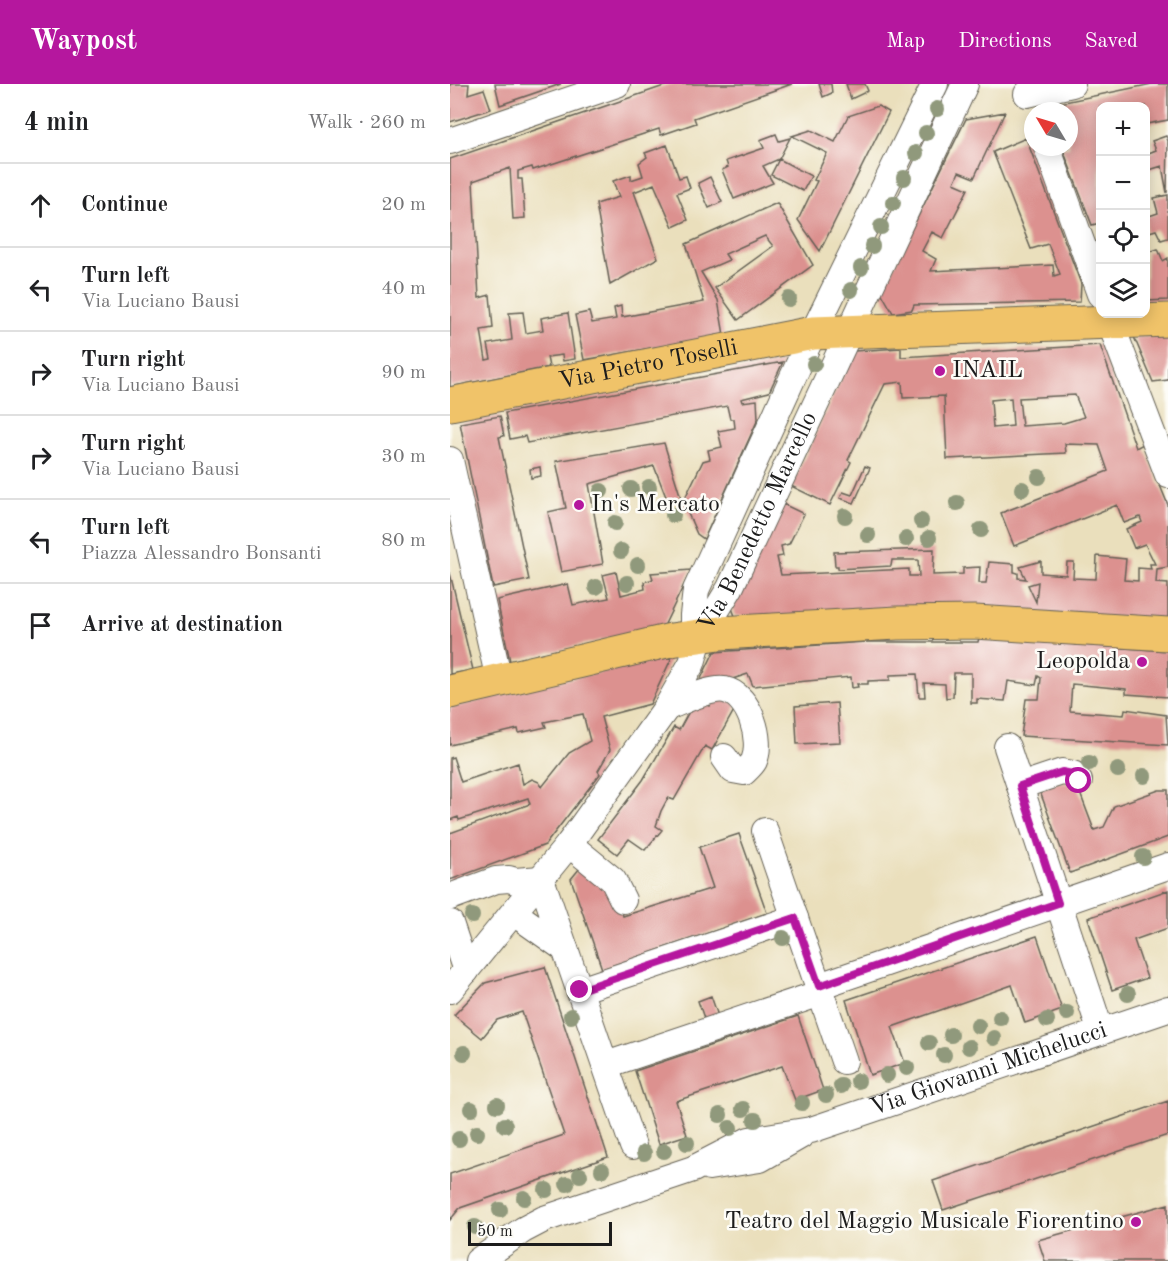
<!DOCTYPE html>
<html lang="en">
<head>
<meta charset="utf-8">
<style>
  body { margin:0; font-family:"Old Standard TT",serif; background:#f6f6f6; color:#202124 }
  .controls { position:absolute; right:18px; top:18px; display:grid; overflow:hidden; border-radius:12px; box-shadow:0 3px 15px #0003 }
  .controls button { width:54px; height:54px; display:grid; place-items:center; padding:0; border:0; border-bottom:2px solid #e0e0e0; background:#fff; color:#202124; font:30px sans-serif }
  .compass { position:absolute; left:574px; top:18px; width:54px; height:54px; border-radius:50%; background:#fff; box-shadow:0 3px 15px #0003; rotate:308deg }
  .scale { position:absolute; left:18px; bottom:15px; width:144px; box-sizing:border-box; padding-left:6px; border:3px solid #1c1c1c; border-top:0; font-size:16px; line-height:21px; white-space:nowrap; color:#1c1c1c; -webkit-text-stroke:4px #fdfcf7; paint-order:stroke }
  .stop { position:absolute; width:18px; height:18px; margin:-14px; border:4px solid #b5179e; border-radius:50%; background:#fff }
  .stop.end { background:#b5179e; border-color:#fff; box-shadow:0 2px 6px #0008 }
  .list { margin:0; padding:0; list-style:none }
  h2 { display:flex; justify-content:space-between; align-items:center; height:78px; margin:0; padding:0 24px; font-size:26px }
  h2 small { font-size:20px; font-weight:400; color:#757577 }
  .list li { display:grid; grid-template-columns:39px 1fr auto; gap:18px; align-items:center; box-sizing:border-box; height:84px; padding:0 24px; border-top:2px solid #e0e0e0 }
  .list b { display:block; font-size:22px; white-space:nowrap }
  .list p { margin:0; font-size:20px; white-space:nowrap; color:#757577 }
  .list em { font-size:20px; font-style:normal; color:#757577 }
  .icon { flex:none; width:33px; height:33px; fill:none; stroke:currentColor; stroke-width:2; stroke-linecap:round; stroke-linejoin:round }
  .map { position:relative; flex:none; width:718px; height:1177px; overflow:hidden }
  header { display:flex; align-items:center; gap:36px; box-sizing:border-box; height:84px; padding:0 30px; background:#b5179e; color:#fff }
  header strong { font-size:28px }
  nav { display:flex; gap:33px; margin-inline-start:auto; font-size:21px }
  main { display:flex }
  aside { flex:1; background:#fff }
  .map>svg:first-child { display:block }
  .building { fill:#dc918f; fill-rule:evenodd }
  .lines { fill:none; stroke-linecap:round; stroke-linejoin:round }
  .minor-casing { stroke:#646054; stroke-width:28 }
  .major-casing { stroke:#646054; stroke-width:35 }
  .minor { stroke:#fff; stroke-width:26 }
  .major { stroke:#f0c369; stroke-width:33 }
  .tree { fill:#90997b }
  .route { stroke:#b5179e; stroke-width:8 }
  .poi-dot { fill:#b5179e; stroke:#fdfcf7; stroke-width:2 }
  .labels { text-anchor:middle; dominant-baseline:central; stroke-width:5; stroke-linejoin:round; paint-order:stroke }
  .street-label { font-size:24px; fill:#1c1c1c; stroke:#fdfcf7 }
  .poi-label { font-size:24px; fill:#1c1c1c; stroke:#fdfcf7; text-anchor:start }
</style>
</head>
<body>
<header>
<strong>Waypost</strong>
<nav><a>Map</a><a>Directions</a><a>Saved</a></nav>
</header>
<main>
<aside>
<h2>4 min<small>Walk · 260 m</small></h2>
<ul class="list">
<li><svg class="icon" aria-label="ahead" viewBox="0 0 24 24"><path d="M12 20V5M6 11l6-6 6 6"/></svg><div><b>Continue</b></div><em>20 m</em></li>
<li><svg class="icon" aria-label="left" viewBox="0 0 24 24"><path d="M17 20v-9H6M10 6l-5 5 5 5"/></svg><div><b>Turn left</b><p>Via Luciano Bausi</p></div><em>40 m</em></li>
<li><svg class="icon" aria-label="right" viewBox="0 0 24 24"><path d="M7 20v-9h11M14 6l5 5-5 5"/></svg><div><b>Turn right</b><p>Via Luciano Bausi</p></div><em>90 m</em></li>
<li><svg class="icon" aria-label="right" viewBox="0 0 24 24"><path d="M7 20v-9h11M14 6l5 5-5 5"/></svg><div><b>Turn right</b><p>Via Luciano Bausi</p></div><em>30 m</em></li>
<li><svg class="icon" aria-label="left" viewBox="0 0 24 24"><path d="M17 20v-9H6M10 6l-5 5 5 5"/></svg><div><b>Turn left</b><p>Piazza Alessandro Bonsanti</p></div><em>80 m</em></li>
<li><svg class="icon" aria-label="arrive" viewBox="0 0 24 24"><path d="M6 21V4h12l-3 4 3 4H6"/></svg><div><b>Arrive at destination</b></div></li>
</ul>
</aside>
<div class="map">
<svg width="718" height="1177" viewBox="0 0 718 1177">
  <rect width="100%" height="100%" fill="#fdfcf7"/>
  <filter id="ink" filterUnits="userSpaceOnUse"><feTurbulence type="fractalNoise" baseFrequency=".0167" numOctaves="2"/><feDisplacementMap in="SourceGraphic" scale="12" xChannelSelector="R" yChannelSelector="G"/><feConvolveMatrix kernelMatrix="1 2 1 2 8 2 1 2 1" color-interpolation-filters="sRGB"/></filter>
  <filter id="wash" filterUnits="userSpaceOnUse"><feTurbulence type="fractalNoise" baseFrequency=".008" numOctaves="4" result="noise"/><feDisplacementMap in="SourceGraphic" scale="24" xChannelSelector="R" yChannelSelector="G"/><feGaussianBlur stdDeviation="1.35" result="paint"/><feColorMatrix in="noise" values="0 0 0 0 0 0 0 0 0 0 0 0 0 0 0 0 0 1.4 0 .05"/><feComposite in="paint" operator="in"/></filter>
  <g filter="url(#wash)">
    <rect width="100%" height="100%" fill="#eadfbc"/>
    <g id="blocks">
      <path class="building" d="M0 0H19L18 10 34 5 41 25 0 38Z
        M45 0H111L50 21Z
        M220 0H342L244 34 246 39 211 51 209 45 83 86 82 83 68 87V95H72L75 134 63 135 60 84 23 97 29 214 40 211 43 244 31 246 36 276 41 275 38 260 62 256 59 229 73 228 76 249 93 246 91 234 118 229 125 275 113 277 112 271 97 273 99 283 0 303V75Z
        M369 0H381L382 9 373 13Z
        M396 0H415L418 7 401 15Z
        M702 0H718V36L696 40V22H650V139L642 141 612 63H619V27H596L595 22Z
        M428 22 439 28 370 167 348 136 367 97 364 96 377 69 342 52 361 46 385 58 398 32Z
        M555 28 524 94 509 88 504 99 518 105 493 154 482 148 472 167 486 175 481 187 603 181 604 192 610 190 598 160 581 165 543 68 576 54 631 200 630 218 464 221 462 226 443 229 431 208 516 35Z
        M326 50 329 57 340 54 329 75 313 82 323 99 284 115 272 86 278 83 276 77 314 64 310 56Z
        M716 52 718 57 717 109 712 82 696 87V70L706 66 702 57Z
        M217 61 229 94 236 92 240 104 227 109 238 136 223 143 204 100 184 108 208 174 160 201 146 120 169 113 163 97 181 91V96L193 92 189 79 197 73 195 69Z
        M329 75 361 92 353 107 321 91Z
        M260 93 272 118 259 124 248 99Z
        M718 111V154L711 156 706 146 696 149V133L708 129 704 114Z
        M327 119 363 181 288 236 265 204 323 162 315 152 275 170 279 176 251 188 268 216 274 251 134 276 125 231 139 228 142 239 166 235 164 224 171 222 172 233 254 218 236 160Z
        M708 165 713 177 718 174V216L696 217V169Z
        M718 252V296L703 298 684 253Z
        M650 261 686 364 693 360 718 421V483L707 485 706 499 718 500V535L285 532 282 524 333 420 354 430 339 460 331 462 333 472 327 473 331 491 459 485V492H469L468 476H442L441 482 388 485V482H385L384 468 484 465 483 491 513 490V484L530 483 529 499H536L539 478 564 480V488L568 489V494L576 495 570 483 591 477V489L616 491 617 478H624L623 494 646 495 647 472 676 475 674 496 688 497V484L701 485 700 480H705L695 460 684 464 676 445 692 438 690 433 674 439 667 421 564 462 551 429 658 387 649 361 615 360 616 369 497 375 494 312 453 314 452 298 435 300 398 376 401 378 380 421 341 402 404 267 451 264V273ZM625 311 634 333 614 339 572 342 569 314ZM561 314 563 342 543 344 541 316ZM588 498 586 518 578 501Z
        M333 278 319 308 291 315 292 318 307 316 308 335 254 455 247 450 233 418 253 377 260 375 258 366 272 363 268 347 285 344 284 335H280L277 322 77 359 75 352 60 355 55 329Z
        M50 332 54 352 49 353 79 496 43 503 10 339Z
        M214 359 231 414 218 418 204 382 139 400 153 480 111 488 98 428 116 424 106 377Z
        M415 382 420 384 404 419 390 414 393 408 402 411Z
        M90 383 91 392 81 394 80 385Z
        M241 486 214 542 60 577 47 516 118 500 123 521 159 514 153 491 166 488 171 511 195 505 194 498 203 495 201 489Z
        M0 489 23 586 0 590Z
        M529 554 718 567V613L676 610V605L622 600 620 627 674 631 675 625 716 631 718 661 571 652 576 615H589L591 594 588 592 586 601 558 597 555 617 527 615V619H521V589H504L503 613 496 614 495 600 474 599 475 613H469L467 590 440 591V596L418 597V600H407L408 603 402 604 401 593 303 602 298 590 245 607 264 568 416 558H528Z
        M222 573 200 620 151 633 160 666 148 687 150 690 95 761 0 796V749L80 720 78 714 9 736 8 733 0 736V674L3 673 11 698 68 679 73 700 82 695 89 698 92 703 119 669 140 657 133 630 94 638 96 643 69 649 68 645 0 661V624L112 596Z
        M267 610 287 621 262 666 255 662 224 716 218 714 211 727 206 742 212 746 195 766 179 755 167 770 148 755 193 696 224 643 229 646 246 615 260 622Z
        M387 619 390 658 347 660 345 622Z
        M609 698 627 701 644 746 654 743 664 722 709 706H718V753L620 789 589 705Z
        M289 750 317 829 152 885 121 795 134 779 165 807 173 832 263 804 249 763Z
        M718 806V844L684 856 697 894 662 906 638 834Z
        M587 852 612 926 575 939 562 901 442 943 455 979 420 991 396 916Z
        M95 883 158 1073 10 1124 0 1136V1090L114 1051 72 928 47 936 32 954 4 931 35 899Z
        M261 912 268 932 255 937 248 917Z
        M348 932 373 1006 345 1016 332 982 226 1017 237 1051 209 1060 185 987Z
        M718 1017V1051L493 1126 483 1097Z
        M718 1120V1177H595L588 1156Z"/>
    </g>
  </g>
  <g filter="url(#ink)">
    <use href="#blocks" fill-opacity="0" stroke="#646054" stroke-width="1.5"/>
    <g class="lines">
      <defs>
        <g id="minor">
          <path d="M577 10 622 0"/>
          <path d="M0 57 167 0"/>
          <path d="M597 63 650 210"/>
          <path d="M657 230 718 391"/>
          <path d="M0 376 49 596"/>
          <path id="s1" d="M247 552 258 540 280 504 515 0"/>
          <path d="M217 623C232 618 260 603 275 606 300 611 313 657 304 677 302 681 297 685 294 688L283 686 274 673"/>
          <path d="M557 663 651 948"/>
          <path d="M570 702 612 688 623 690 629 697"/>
          <path d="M315 747 394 977"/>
          <path d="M119 760 163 796 173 816"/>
          <path d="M91 795 183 1062"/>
          <path d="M0 813 46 796 59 795 65 797 91 795"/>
          <path d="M64 829 115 865"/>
          <path d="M0 839 16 887"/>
          <path d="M369 902 718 782"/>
          <path d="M0 906 119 760 217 623 242 579 246 565 247 552 243 541V531L246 506 363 249 485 0"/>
          <path d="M130 906 345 834"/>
          <path d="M156 981 371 909"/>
          <path d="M259 1083 310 1075 350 1052"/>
          <path id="s2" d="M28 1177 73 1146 94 1135 243 1085 299 1056 361 1046 718 925"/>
        </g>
        <g id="major">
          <path id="s3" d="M0 320 363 249 718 236"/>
          <path d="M0 608 221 556 270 549 447 539 525 538 718 550"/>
        </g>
      </defs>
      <use href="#minor" class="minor-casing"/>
      <use href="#major" class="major-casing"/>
      <use href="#minor" class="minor"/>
      <use href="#major" class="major"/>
    </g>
    <g class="tree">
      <circle cx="487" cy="25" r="8"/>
      <circle cx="476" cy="49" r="8"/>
      <circle cx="466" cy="69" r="8"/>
      <circle cx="454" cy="94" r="8"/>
      <circle cx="443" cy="119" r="8"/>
      <circle cx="431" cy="143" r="8"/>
      <circle cx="422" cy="162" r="8"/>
      <circle cx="411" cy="184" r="8"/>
      <circle cx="401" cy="206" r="8"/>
      <circle cx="339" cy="215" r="8"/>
      <circle cx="364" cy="280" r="8"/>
      <circle cx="589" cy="393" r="8"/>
      <circle cx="199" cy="403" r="8"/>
      <circle cx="181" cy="405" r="8"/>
      <circle cx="572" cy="405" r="8"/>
      <circle cx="151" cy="407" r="8"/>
      <circle cx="507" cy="419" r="8"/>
      <circle cx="223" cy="431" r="8"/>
      <circle cx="395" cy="432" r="8"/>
      <circle cx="471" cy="437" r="8"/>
      <circle cx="165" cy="439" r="8"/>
      <circle cx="531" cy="446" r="8"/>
      <circle cx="418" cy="451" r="8"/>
      <circle cx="479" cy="454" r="8"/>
      <circle cx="456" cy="455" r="8"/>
      <circle cx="171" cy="467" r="8"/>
      <circle cx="188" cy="481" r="8"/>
      <circle cx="177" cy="499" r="8"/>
      <circle cx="146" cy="503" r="8"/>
      <circle cx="639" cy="679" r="8"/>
      <circle cx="668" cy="686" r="8"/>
      <circle cx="694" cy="692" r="8"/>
      <circle cx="693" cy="773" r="8"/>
      <circle cx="22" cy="832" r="8"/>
      <circle cx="333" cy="854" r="8"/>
      <circle cx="678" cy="910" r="8"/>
      <circle cx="617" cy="929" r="8"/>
      <circle cx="121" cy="932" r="8"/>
      <circle cx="550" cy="934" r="8"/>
      <circle cx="597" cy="936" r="8"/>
      <circle cx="528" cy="942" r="8"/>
      <circle cx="501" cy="951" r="8"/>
      <circle cx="544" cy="954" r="8"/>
      <circle cx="479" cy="959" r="8"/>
      <circle cx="519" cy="963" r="8"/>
      <circle cx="14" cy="969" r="8"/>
      <circle cx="494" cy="971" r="8"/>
      <circle cx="457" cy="984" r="8"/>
      <circle cx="437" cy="991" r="8"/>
      <circle cx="408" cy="997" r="8"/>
      <circle cx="391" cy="1002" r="8"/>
      <circle cx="376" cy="1011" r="8"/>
      <circle cx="352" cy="1019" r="8"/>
      <circle cx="47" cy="1021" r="8"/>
      <circle cx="21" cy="1025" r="8"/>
      <circle cx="293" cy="1025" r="8"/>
      <circle cx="270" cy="1031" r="8"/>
      <circle cx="305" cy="1036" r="8"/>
      <circle cx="55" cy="1041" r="8"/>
      <circle cx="280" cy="1044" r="8"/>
      <circle cx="27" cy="1049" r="8"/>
      <circle cx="9" cy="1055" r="8"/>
      <circle cx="237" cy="1059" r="8"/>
      <circle cx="214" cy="1067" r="8"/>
      <circle cx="194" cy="1069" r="8"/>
      <circle cx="152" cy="1086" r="8"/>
      <circle cx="130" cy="1091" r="8"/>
      <circle cx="117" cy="1100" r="8"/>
      <circle cx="96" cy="1106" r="8"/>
      <circle cx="74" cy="1114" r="8"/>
      <circle cx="50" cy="1126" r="8"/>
      <circle cx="25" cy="1143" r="8"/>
    </g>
  </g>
  <g class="lines" filter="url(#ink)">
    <path class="route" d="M130 906 345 834 369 902 608 819 570 702 612 688 623 690 629 697"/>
  </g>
  <g class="poi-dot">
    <circle cx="490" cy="287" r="6"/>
    <circle cx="129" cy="421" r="6"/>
    <circle cx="692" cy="578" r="6"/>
    <circle cx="686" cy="1138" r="6"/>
  </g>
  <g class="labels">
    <g class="street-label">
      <text stroke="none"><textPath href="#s3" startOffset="202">Via Pietro Toselli</textPath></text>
      <text stroke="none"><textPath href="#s1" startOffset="130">Via Benedetto Marcello</textPath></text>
      <text stroke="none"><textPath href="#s2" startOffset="549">Via Giovanni Michelucci</textPath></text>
    </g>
    <g class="poi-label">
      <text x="502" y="287">INAIL</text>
      <text x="141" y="421">In's Mercato</text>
      <text x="680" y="578" text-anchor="end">Leopolda</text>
      <text x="674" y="1138" text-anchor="end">Teatro del Maggio Musicale Fiorentino</text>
    </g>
  </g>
</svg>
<div class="controls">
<button>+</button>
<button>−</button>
<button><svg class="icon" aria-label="locate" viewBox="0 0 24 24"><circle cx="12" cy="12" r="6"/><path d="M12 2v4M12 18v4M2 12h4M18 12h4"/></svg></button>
<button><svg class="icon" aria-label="layers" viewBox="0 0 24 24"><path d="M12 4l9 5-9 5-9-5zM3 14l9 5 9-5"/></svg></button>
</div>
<svg class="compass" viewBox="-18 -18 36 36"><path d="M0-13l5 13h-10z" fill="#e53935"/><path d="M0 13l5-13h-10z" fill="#757577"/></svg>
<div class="scale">50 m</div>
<div class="stop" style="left:629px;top:697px"></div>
<div class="stop end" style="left:130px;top:906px"></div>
</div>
</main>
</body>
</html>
